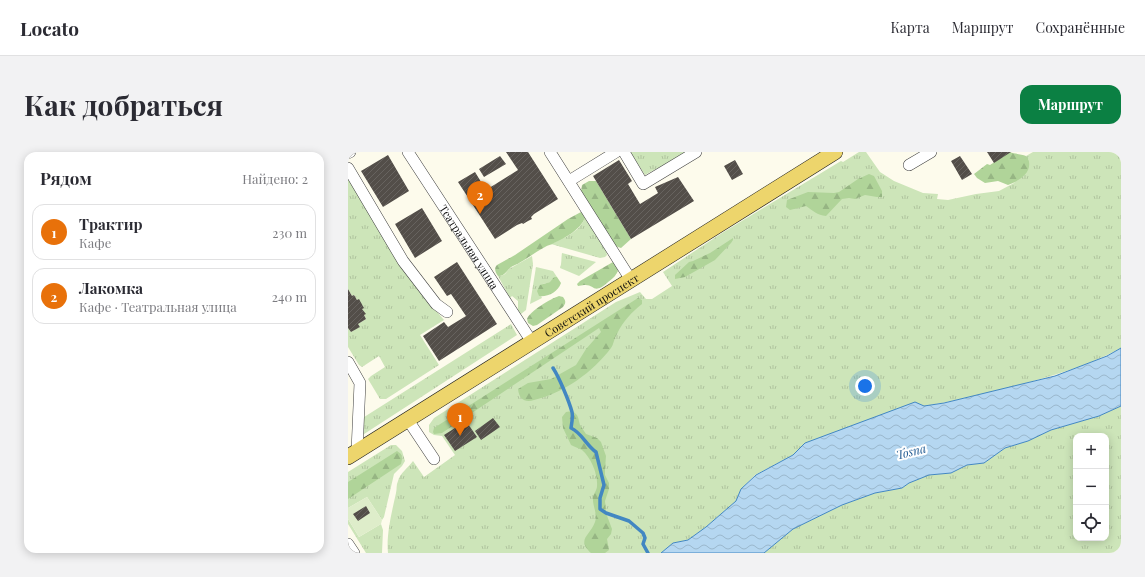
<!DOCTYPE html>
<html lang="ru">
<head>
<meta charset="utf-8">
<style>
  body { margin:0; font-family:"Playfair Display",serif; background:#f2f2f3; color:#2b2b33 }
  .controls { position:absolute; right:12px; bottom:12px; display:grid; overflow:hidden; border-radius:8px; box-shadow:0 2px 10px #0003 }
  .controls button { width:36px; height:36px; display:grid; place-items:center; padding:0; border:0; border-bottom:1px solid #e1e1e2; background:#fff; color:#2b2b33; font:20px sans-serif }
  .you { position:absolute; left:517px; top:234px; width:14px; height:14px; margin:-10px; border:3px solid #fff; border-radius:50%; background:#1a73e8; box-shadow:0 0 0 6px #1a73e833 }
  .badge { display:grid; place-items:center; width:26px; height:26px; border-radius:50%; background:#0b8043; color:#fff; font-size:13px; font-weight:700 }
  .pin { position:absolute; translate:-50% -33px; filter:drop-shadow(0 1px 2px #0008) }
  .pin::after { content:''; position:absolute; top:21px; width:14px; height:12px; background:inherit; clip-path:polygon(0 0,100% 0,50% 100%) }
  .list { margin:0; padding:0; list-style:none }
  h2 { display:flex; justify-content:space-between; align-items:center; height:52px; margin:0; padding:0 16px; font-size:17px }
  h2 small { font-size:13px; font-weight:400; color:#7c7c81 }
  .list li { display:grid; grid-template-columns:26px 1fr auto; gap:12px; align-items:center; box-sizing:border-box; height:56px; margin:0 8px 8px; padding:0 8px; border:1px solid #e1e1e2; border-radius:12px }
  .list b { display:block; font-size:15px; white-space:nowrap }
  .list p { margin:0; font-size:13px; white-space:nowrap; color:#7c7c81 }
  .list em { font-size:13px; font-style:normal; color:#7c7c81 }
  .icon { flex:none; width:22px; height:22px; fill:none; stroke:currentColor; stroke-width:2; stroke-linecap:round; stroke-linejoin:round }
  .map { position:relative; flex:none; width:773px; height:401px; overflow:hidden; border-radius:12px }
  header { display:flex; align-items:center; gap:24px; box-sizing:border-box; height:56px; padding:0 20px; background:#fff; border-bottom:1px solid #e1e1e2 }
  header strong { font-size:19px }
  nav { display:flex; gap:22px; margin-inline-start:auto; font-size:14px }
  .intro { display:flex; align-items:center; justify-content:space-between; box-sizing:border-box; height:96px; padding:0 24px }
  h1 { margin:0; font-size:28px }
  .button { padding:10px 18px; border-radius:12px; background:#0b8043; color:#fff; font-size:14px; font-weight:700 }
  main { display:flex; gap:24px; padding:0 24px }
  aside { flex:1; background:#fff; border-radius:12px; box-shadow:0 2px 10px #0003 }
  .map>svg:first-child { display:block }
  .grass { fill:url(#grass-tufts); fill-rule:evenodd }
  .forest { fill:url(#forest-firs) }
  .pitch { fill:#deedca }
  .water { fill:url(#water-waves); stroke:#4287c2 }
  .lines { fill:none; stroke-linecap:round; stroke-linejoin:round }
  .stream { stroke:#4287c2; stroke-width:3.5 }
  .building { fill:url(#building-hatch) }
  .minor-casing { stroke:#3f3f3f; stroke-width:12 }
  .major-casing { stroke:#1d1d1d; stroke-width:16 }
  .minor { stroke:#fff; stroke-width:11 }
  .major { stroke:#edd56c; stroke-width:15 }
  .labels { text-anchor:middle; dominant-baseline:central; stroke-width:4; stroke-linejoin:round; paint-order:stroke }
  .street-label { font-size:11px; fill:#0c0c0c; stroke:#fff }
  .water-label { font-size:12px; font-style:italic; fill:#205a92; stroke:#fff }
</style>
</head>
<body>
<header>
<strong>Locato</strong>
<nav><a>Карта</a><a>Маршрут</a><a>Сохранённые</a></nav>
</header>
<div class="intro"><h1>Как добраться</h1><a class="button">Маршрут</a></div>
<main>
<aside>
<h2>Рядом<small>Найдено: 2</small></h2>
<ul class="list">
<li><span class="badge" style="background:#e8710a">1</span><div><b>Трактир</b><p>Кафе</p></div><em>230 m</em></li>
<li><span class="badge" style="background:#e8710a">2</span><div><b>Лакомка</b><p>Кафе · Театральная улица</p></div><em>240 m</em></li>
</ul>
</aside>
<div class="map">
<svg width="773" height="401" viewBox="0 0 773 401">
  <defs>
    <pattern id="grass-tufts" width="24" height="20" patternUnits="userSpaceOnUse"><rect width="24" height="20" fill="#cde5b9"/><path d="M3 7l-1-3M5 7V3M7 7l1-3M15 17l-1-3M17 17v-4M19 17l1-3" fill="none" stroke="#afc39e"/></pattern>
    <pattern id="forest-firs" width="22" height="20" patternUnits="userSpaceOnUse"><rect width="22" height="20" fill="#b0d499"/><path d="M5 1l3.5 6h-7zM16 11l3.5 6h-7z" fill="#96b583"/></pattern>
    <pattern id="water-waves" width="16" height="10" patternUnits="userSpaceOnUse"><rect width="16" height="10" fill="#b5d7f1"/><path d="M0 5q4-4 8 0t8 0" fill="none" stroke="#9ab7cd"/></pattern>
    <pattern id="building-hatch" width="6" height="6" patternUnits="userSpaceOnUse"><rect width="6" height="6" fill="#534e49"/><path d="M-1 1l2-2M0 6l6-6M5 7l2-2" fill="none" stroke="#67635f"/></pattern>
  </defs>
  <rect width="100%" height="100%" fill="#fdfbec"/>
  <path class="grass" d="M282 0H341C327 9 312 14 297 23Z
    M511 0H518L532 20 546 29 575 41 590 42 589 47 600 48 628 42 651 39 666 31 681 8 678 4 685 0H773V196C734 217 694 227 651 238 626 244 602 250 576 254L457 291 445 303 407 323 393 337 388 349 358 375 340 388 325 391 313 401H40C38 383 44 359 48 341 49 337 48 333 50 329 52 321 60 316 65 309L76 325 107 303 94 284 86 283 81 280V273L86 266 268 150 292 140 298 147H304L324 134 315 120 374 81 493 9 495 10Z
    M0 24 85 155 96 168 72 183 91 213 38 247H32L20 227 23 224 37 215 31 204 14 215 11 213 0 195V176L3 180 11 175 10 172 18 167 16 163 17 162 6 143 4 144 0 137Z
    M237 64 258 98 259 103 257 105 252 106 203 92C215 87 235 78 237 64Z
    M214 101 248 110 231 124 212 116C214 111 213 106 214 101Z
    M184 104 185 112 178 158 173 162 170 158V149L164 144 162 146 150 124H153L157 122 161 117Z
    M188 115 205 119 209 125H206L203 130 195 132 191 144H193L194 146 182 152Z
    M163 172 169 183 13 284V267Z
    M773 254V401H416L445 377 494 353 527 341 554 336 561 331 581 323 603 321 619 313 636 311 657 296 680 289 703 278 751 264ZM728 284H758V386H728Z
    M43 293H48L54 299 57 309 54 314 46 322 36 365 34 368 19 345 0 356V320Z
    M0 367 11 385 33 372 35 378 34 401H18L0 372Z"/>
  <path class="forest" d="M662 0C666 2 674 2 678 4 680 5 681 8 681 10 683 22 670 29 660 33L650 29 637 31 629 26 626 22 639 12 642 13Z
    M521 22 526 24 534 39V45H529L517 43 507 47 501 46 494 47 478 64C469 63 465 59 458 54L442 58 438 55 439 48 460 40 486 41 491 40 510 27Z
    M241 29H248L283 87 273 96 267 94 233 39 234 33Z
    M233 60 236 62 237 66C232 78 217 86 206 91 203 93 200 93 197 95 186 101 176 109 165 114 159 117 157 125 150 124 147 120 146 116 149 113L167 103 220 67Z
    M385 86V88L383 91 367 108 337 125 327 127V123L341 110 345 109 362 101Z
    M265 110 267 112 270 119C267 125 264 127 259 131 245 143 247 132 236 133 234 133 232 134 230 134L229 132 232 129Z
    M206 125H209L213 131C210 140 200 145 191 144L189 139 192 133 202 130Z
    M211 144 215 145C218 149 218 151 215 155L189 173 185 174 180 171 179 167C182 159 202 147 211 144Z
    M290 146 294 148V152C284 160 275 169 269 182 266 186 266 192 263 196 245 220 216 241 186 248 177 251 171 247 170 237L180 231 203 227 228 213 238 197 253 180 251 176 94 281 86 282 85 280 86 276Z
    M224 259C231 263 230 266 232 273 234 276 236 279 238 282L249 286 253 290 258 304 257 317V323L261 331V337L257 349 258 361 264 377 263 382 259 387 261 398 257 401H243C228 387 242 384 247 370 250 362 244 353 245 345 246 341 249 338 249 334 250 322 243 306 234 298 231 296 226 295 223 293L215 276 214 265 218 260Z
    M49 299 53 302 54 307 53 312 0 347V330Z"/>
  <path class="pitch" d="M19 345 34 368 33 372 11 385 0 367V356Z"/>
  <path class="water" d="M773 196V254L751 264 703 278 680 289 657 296 636 311 619 313 603 321 581 323 561 331 554 336 527 341 494 353 445 377 416 401H313L325 391 340 388 358 375 388 349 393 337 408 323 445 303 457 291 567 250 576 254 596 251 707 224 759 204Z"/>
  <g class="lines">
    <path class="stream" d="M205 216C211 225 221 249 224 260 225 265 224 270 223 276 234 281 238 293 248 300L256 333 252 346V357L258 361 281 369 295 381 297 386 295 392 300 401"/>
  </g>
  <path class="building" d="M158 0H180L210 47 186 62 183 65 184 67 180 69 175 72 174 71 169 73 147 87 110 30 127 20 138 38 170 18Z
    M639 0H663L646 11Z
    M40 3 61 39 35 55 13 19Z
    M152 4 158 12 136 25 131 17Z
    M612 4 624 22 614 28 603 9Z
    M271 8 284 29 280 32 292 52 310 41 307 35 330 25 346 49 283 87 245 24Z
    M387 8 395 22 384 28 376 14Z
    M74 56 94 89 67 106 47 72Z
    M109 110 149 172 91 209 75 184 96 170 100 175 118 164 103 142 99 144 86 125Z
    M0 137 4 144 6 143 9 148 11 147 16 156 14 157 18 162 16 163 18 167 10 172 12 175 3 180 0 176Z
    M145 266 152 275 133 288 127 279Z
    M118 269 129 285 107 299 96 283Z
    M18 354 22 361 10 369 5 362Z"/>
  <g class="lines">
    <defs>
      <g id="minor">
        <path id="s1" d="M60 0 184 190"/>
        <path d="M202 0 283 128"/>
        <path d="M276 0 295 32 348 0"/>
        <path d="M0 1 2 0"/>
        <path d="M561 13 583 0"/>
        <path d="M0 16 55 109 88 152 99 160"/>
        <path d="M221 29 268 0"/>
        <path d="M0 210 12 231 9 299"/>
        <path d="M60 268 86 307"/>
        <path d="M0 392 6 401"/>
      </g>
      <g id="major">
        <path id="s2" d="M0 305 487 0"/>
      </g>
    </defs>
    <use href="#minor" class="minor-casing"/>
    <use href="#major" class="major-casing"/>
    <use href="#minor" class="minor"/>
    <use href="#major" class="major"/>
  </g>
  <g class="labels">
    <g class="street-label">
      <text stroke="none"><textPath href="#s1" startOffset="113">Театральная улица</textPath></text>
      <text stroke="none"><textPath href="#s2" startOffset="287">Советский проспект</textPath></text>
    </g>
    <g class="water-label">
      <text transform="translate(563 299) rotate(-14)">Tosna</text>
    </g>
  </g>
</svg>
<div class="controls">
<button>+</button>
<button>−</button>
<button><svg class="icon" aria-label="locate" viewBox="0 0 24 24"><circle cx="12" cy="12" r="6"/><path d="M12 2v4M12 18v4M2 12h4M18 12h4"/></svg></button>
</div>
<div class="you"></div>
<div class="pin badge" style="left:112px;top:284px;background:#e8710a">1</div>
<div class="pin badge" style="left:132px;top:62px;background:#e8710a">2</div>
</div>
</main>
</body>
</html>
